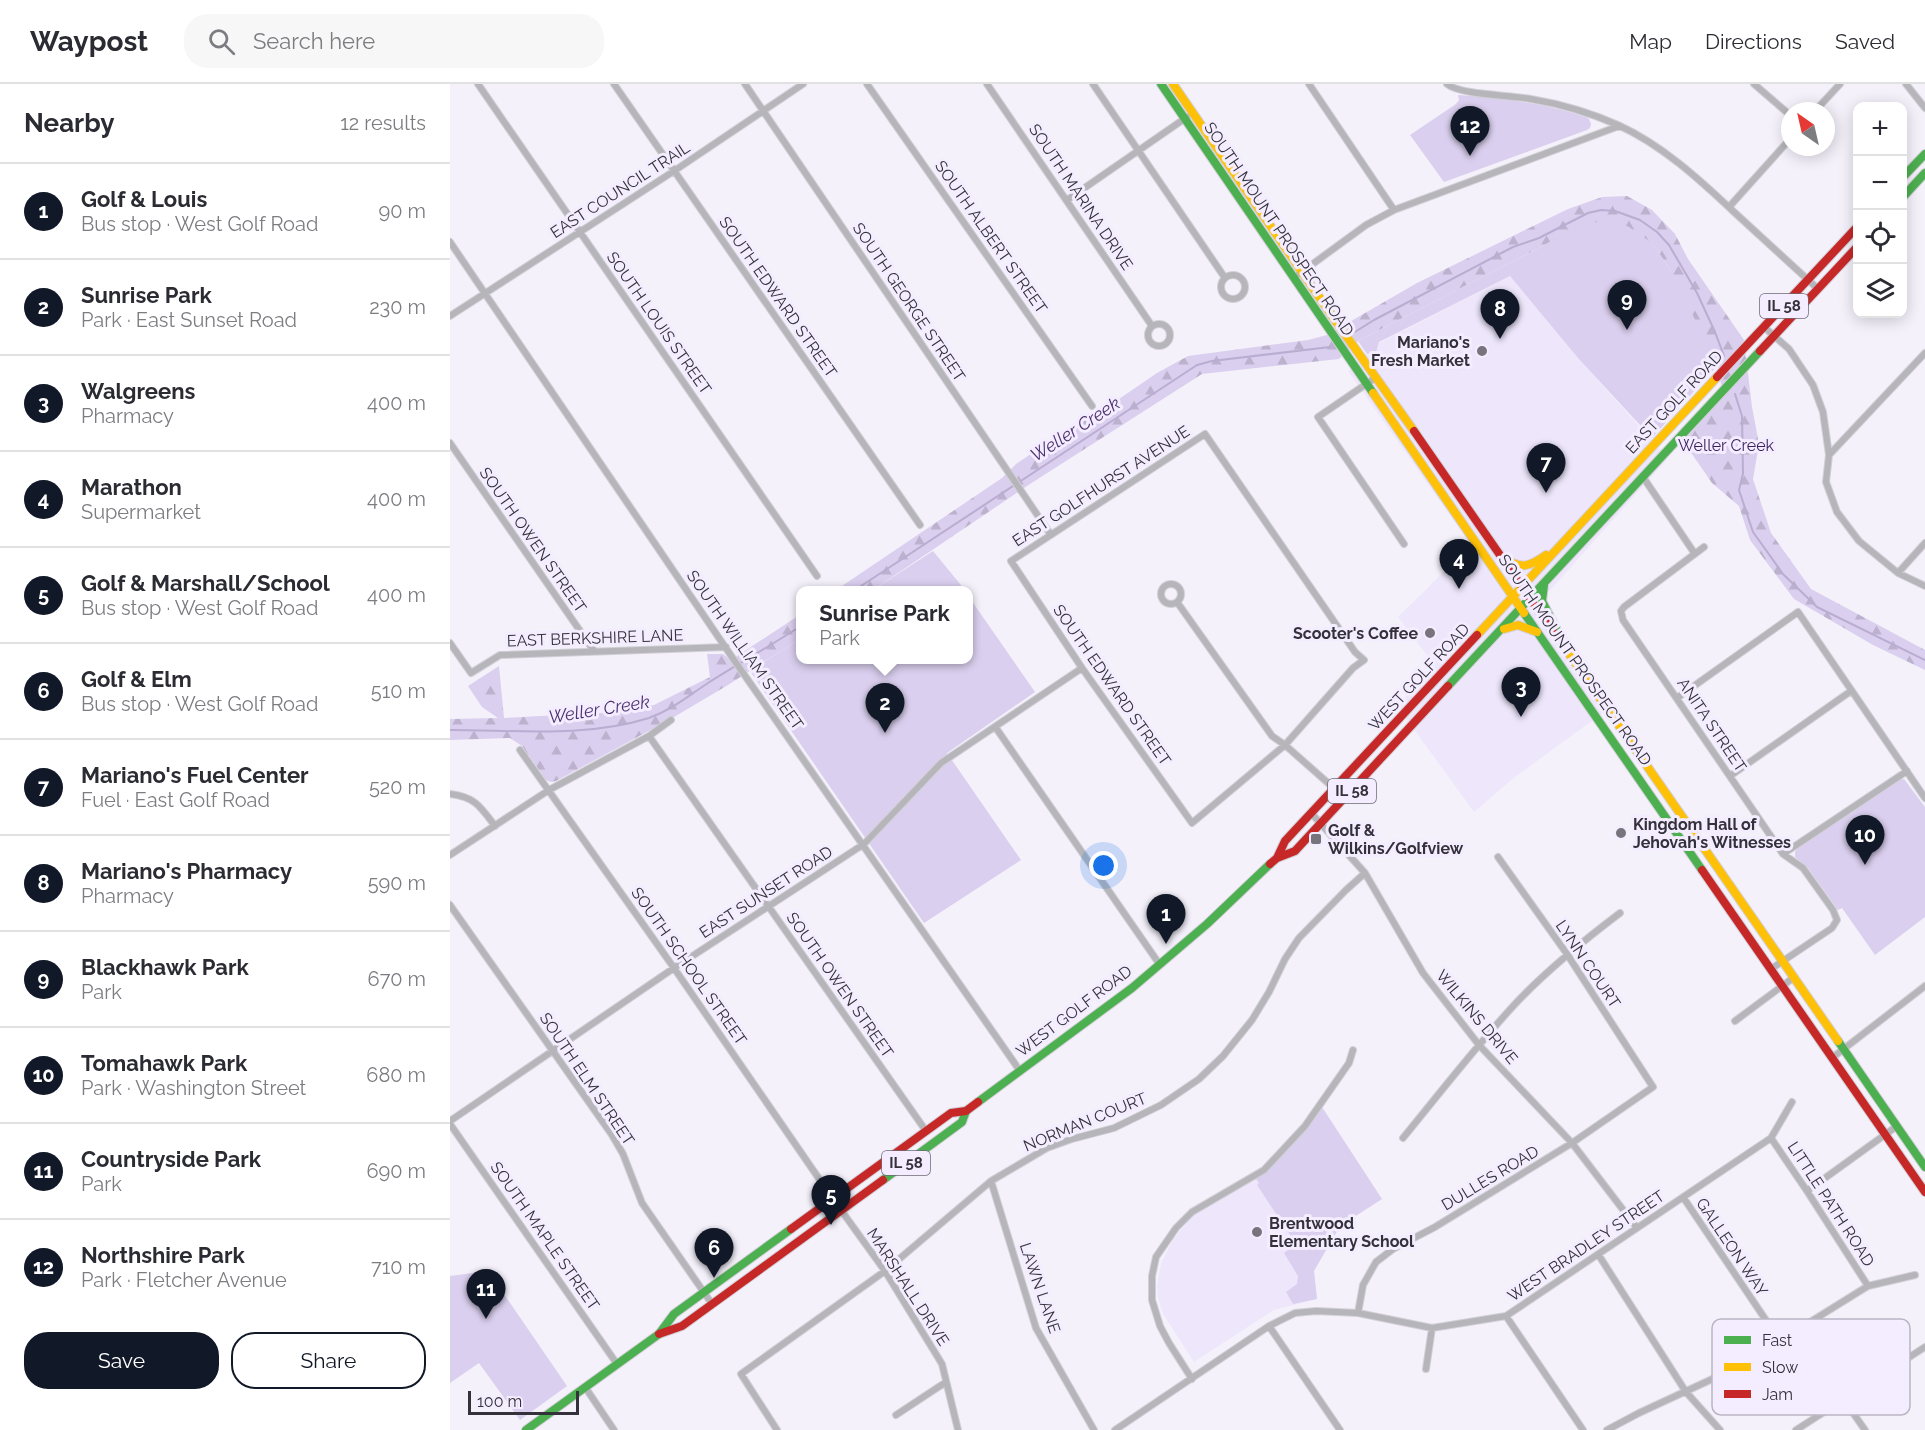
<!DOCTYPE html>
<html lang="en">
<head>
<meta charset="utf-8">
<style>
  body { margin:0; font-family:Raleway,sans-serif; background:#f7f7f7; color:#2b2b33 }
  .controls { position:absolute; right:18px; top:18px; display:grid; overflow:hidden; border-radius:12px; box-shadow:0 3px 15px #0003 }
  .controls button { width:54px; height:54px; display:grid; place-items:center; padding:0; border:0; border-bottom:2px solid #e1e1e2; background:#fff; color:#2b2b33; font:30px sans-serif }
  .compass { position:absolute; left:1331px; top:18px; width:54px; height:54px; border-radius:50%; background:#fff; box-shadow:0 3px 15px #0003; rotate:326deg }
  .scale { position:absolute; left:18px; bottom:15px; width:111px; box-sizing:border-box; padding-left:6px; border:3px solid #35313a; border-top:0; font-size:16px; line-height:21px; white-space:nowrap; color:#35313a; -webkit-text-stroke:4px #f3edff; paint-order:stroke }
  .you { position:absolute; left:654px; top:782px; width:21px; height:21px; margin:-15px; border:4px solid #fff; border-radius:50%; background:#1a73e8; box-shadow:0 0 0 9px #1a73e833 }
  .badge { display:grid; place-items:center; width:39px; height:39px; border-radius:50%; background:#111827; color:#fff; font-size:20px; font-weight:700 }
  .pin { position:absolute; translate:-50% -50px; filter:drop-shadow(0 2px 3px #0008) }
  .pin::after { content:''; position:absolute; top:32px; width:21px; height:18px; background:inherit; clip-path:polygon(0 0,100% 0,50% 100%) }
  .popup { position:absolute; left:346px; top:502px; width:177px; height:78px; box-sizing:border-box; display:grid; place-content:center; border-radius:12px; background:#fff; filter:drop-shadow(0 2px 4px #0005); font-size:20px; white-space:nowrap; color:#7c7c81 }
  .popup b { font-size:22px; color:#2b2b33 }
  .popup::after { content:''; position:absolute; left:50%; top:100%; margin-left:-12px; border:12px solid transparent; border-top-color:#fff }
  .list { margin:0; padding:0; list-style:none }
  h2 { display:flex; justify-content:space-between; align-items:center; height:78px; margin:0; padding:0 24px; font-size:26px }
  h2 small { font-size:20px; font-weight:400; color:#7c7c81 }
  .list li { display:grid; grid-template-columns:39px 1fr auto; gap:18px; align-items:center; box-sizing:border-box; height:96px; padding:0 24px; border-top:2px solid #e1e1e2 }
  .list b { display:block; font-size:22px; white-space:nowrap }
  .list p { margin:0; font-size:20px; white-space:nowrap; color:#7c7c81 }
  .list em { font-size:20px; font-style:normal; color:#7c7c81 }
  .actions { display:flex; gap:12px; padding:18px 24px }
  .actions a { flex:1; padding:14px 0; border:2px solid #111827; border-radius:24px; text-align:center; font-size:21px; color:#111827 }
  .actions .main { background:#111827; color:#fff }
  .icon { flex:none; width:33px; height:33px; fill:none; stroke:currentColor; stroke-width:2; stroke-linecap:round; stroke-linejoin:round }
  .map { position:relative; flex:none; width:1475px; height:1346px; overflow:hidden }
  header { display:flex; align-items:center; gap:36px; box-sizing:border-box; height:84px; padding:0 30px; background:#fff; border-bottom:2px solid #e1e1e2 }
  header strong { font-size:28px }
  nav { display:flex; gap:33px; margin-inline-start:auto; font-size:21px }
  .search { width:420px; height:54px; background:#f7f7f7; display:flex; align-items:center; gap:15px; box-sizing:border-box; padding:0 21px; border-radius:24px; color:#7c7c81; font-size:22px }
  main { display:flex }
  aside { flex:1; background:#fff }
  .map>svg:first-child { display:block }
  .built { fill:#eee7fc }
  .forest { fill:url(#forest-firs) }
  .green { fill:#dacfee }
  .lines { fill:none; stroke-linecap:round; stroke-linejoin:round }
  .stream { stroke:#bbacd2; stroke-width:2 }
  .street-casing { stroke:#d2cfd7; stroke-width:8 }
  .fast-casing { stroke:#d2cfd7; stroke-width:10 }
  .slow-casing { stroke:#d2cfd7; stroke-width:10 }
  .jam-casing { stroke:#d2cfd7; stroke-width:10 }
  .street { stroke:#b6b5ba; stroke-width:6 }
  .fast { stroke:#4caf50; stroke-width:8 }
  .slow { stroke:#ffc107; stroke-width:8 }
  .jam { stroke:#c62828; stroke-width:8 }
  .poi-dot { fill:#78747e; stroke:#f3edff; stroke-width:2 }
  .labels { text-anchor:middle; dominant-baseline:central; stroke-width:6; stroke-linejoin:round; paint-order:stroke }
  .shield { fill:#f3edff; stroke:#6e6975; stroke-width:1.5 }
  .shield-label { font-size:15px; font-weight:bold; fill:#35313a }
  .street-label { font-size:16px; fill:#35313a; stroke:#f3edff }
  .poi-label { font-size:16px; font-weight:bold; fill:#35313a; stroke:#f3edff; text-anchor:start }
  .park-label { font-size:16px; fill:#3b1f5b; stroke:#f3edff }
  .water-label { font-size:18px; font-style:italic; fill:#4c306d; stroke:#f3edff }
  .key { fill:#f3edff; stroke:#bab5c4; stroke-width:1.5 }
  .key-label { font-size:16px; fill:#35313a }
</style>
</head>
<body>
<header>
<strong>Waypost</strong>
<div class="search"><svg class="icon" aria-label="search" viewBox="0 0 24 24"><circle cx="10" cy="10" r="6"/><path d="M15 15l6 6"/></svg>Search here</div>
<nav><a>Map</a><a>Directions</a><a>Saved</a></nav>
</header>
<main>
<aside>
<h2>Nearby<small>12 results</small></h2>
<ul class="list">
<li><span class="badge">1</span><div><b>Golf &amp; Louis</b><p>Bus stop · West Golf Road</p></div><em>90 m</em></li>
<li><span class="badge">2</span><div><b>Sunrise Park</b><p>Park · East Sunset Road</p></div><em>230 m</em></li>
<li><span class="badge">3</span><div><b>Walgreens</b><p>Pharmacy</p></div><em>400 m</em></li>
<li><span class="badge">4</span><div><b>Marathon</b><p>Supermarket</p></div><em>400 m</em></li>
<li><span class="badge">5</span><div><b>Golf &amp; Marshall/School</b><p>Bus stop · West Golf Road</p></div><em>400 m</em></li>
<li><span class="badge">6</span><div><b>Golf &amp; Elm</b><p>Bus stop · West Golf Road</p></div><em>510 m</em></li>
<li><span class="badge">7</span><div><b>Mariano's Fuel Center</b><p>Fuel · East Golf Road</p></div><em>520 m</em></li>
<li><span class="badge">8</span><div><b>Mariano's Pharmacy</b><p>Pharmacy</p></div><em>590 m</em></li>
<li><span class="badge">9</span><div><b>Blackhawk Park</b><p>Park</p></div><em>670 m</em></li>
<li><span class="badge">10</span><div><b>Tomahawk Park</b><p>Park · Washington Street</p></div><em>680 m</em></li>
<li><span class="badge">11</span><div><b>Countryside Park</b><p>Park</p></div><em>690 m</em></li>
<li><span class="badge">12</span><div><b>Northshire Park</b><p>Park · Fletcher Avenue</p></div><em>710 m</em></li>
</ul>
<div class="actions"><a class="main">Save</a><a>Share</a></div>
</aside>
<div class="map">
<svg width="1475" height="1346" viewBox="0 0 1475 1346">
  <defs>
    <pattern id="forest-firs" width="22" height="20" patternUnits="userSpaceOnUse" patternTransform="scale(1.5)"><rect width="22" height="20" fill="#dacfee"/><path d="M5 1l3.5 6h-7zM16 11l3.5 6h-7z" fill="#bcb2cd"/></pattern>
  </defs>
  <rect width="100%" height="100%" fill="#f4f1fb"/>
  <path class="built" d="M1060 192 1128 274 1218 374 1097 510 1098 521 1161 623 1065 693 1024 728 947 622 985 582 948 533 1021 461 898 287 917 270 926 269 929 259Z
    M825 1078 932 1115 890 1142 864 1187 867 1215 824 1226 744 1278 713 1230 708 1213 707 1202 711 1180 723 1155 743 1132 806 1095Z"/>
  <path class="forest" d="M1177 112 1202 126 1225 150 1238 175 1294 256 1302 323 1309 360 1303 395 1321 449 1361 505 1475 566V586L1423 561 1344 515 1300 456 1289 422 1262 399 1233 357 1273 313 1268 281 1252 254 1219 184 1202 159 1102 157 908 257 889 275 752 290 580 400 423 506H386L552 394 566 380 615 347 650 328 707 289 738 272 858 256 877 251 967 199 1118 125 1152 113Z
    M351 530V554L278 601 219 636 106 697 101 698 96 696 72 662 60 654 0 656V635L48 634 32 623 18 602 49 582 54 634 166 628 204 621 260 593 257 570H273L281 576Z"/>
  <path class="green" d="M1008 11C1052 14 1094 19 1136 33L1139 35 1141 40 1140 44 1137 46 994 98 960 51 1006 20 1009 16Z
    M1150 137H1166L1179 143 1202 159 1219 184 1268 281 1202 354 1128 274 1060 192 929 258 926 269 917 270 908 257 1102 157 1133 142Z
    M483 467 515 506H423Z
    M519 513 585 608 497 669 571 776 474 839 300 587 351 554V576H519Z
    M1454 695 1475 723V833L1425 871 1392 824 1388 826 1358 784 1345 773V768L1348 764 1448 696Z
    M872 1023 932 1115 890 1142 864 1187 867 1215 843 1220 836 1208 847 1200 848 1192 834 1169 846 1160 807 1101 809 1099 806 1095 825 1078Z
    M38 1187 117 1302 70 1336 29 1279 0 1299V1192Z"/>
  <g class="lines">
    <path class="stream" d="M900 251 924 236 1063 163 1089 154 1138 129 1151 126 1165 127 1190 136 1207 148 1219 161 1247 209 1265 248 1274 272
      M1285 310 1292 332 1293 390 1289 406 1303 448 1333 490 1367 523 1475 576
      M405 506 747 281 762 277 880 263
      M0 646C66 646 135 654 199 634 222 626 238 612 258 599 288 580 320 562 351 542"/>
    <defs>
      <path id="street" d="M28 0 367 492
        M164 0 470 441
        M295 0 601 451
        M417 0 642 322
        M537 0 702 242
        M643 0 775 194
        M859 0 944 126
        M997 0C1010 11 1061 11 1081 15 1110 20 1141 29 1168 41 1212 61 1249 95 1284 128 1312 154 1340 179 1368 205
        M1304 0 1340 31
        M1456 0 1475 24
        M1365 27 1390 0
        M617 116 737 33
        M1279 123 1340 55
        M0 158 284 576 570 987
        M849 190 916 141 944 126 1169 42
        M771 203a12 12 0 1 1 24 0a12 12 0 1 1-24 0Z
        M0 232 224 87 353 0
        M698 251a11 11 0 1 1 22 0a11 11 0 1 1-22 0Z
        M1314 243 1339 265 1363 301 1373 328 1379 371 1376 398 1387 428 1409 457 1448 489 1475 502
        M925 294 868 333 954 460
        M755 350 905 568 914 576 903 584 835 661 742 739 632 584 561 477Z
        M0 359 144 567
        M1379 371 1475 269
        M1193 393 1245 470
        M1254 463 1174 523 1171 527 1173 536 1333 770 1353 784 1383 826 1387 836 1382 844 1321 885
        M1448 489 1475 459
        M711 510a10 10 0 1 1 20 0a10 10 0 1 1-20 0Z
        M727 518 822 652 835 661 895 714
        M0 559 21 589 50 571 276 563
        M1227 614 1348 528 1475 714
        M546 644 710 881
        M199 652 476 1047
        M70 666 224 884 383 1115 435 1187 492 1280 508 1346
        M1280 692 1401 607
        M0 710C25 713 30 722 45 742
        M862 730 915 789 973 889 1029 961 1122 1059 1187 1144
        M1333 770 1457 687
        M0 771 99 706 199 652 221 636
        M0 821 162 1051 173 1070 192 1119 262 1220
        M1285 937 1343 894
        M1382 974 1475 902
        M0 1037 224 884 414 760 491 679 632 584
        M0 1040 167 1280
        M953 1054C990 1009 1026 962 1066 919 1097 886 1133 857 1170 829
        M1321 1054 1357 1107 1418 1202
        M541 1097 586 1244 644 1346
        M1357 1107 1447 1042
        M1233 1113 1330 1257
        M1148 1170 1236 1308 1270 1346
        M908 1229 913 1201 926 1178 943 1165 985 1143 1122 1059 1203 1003 1117 870 1048 773
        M1056 1232 1133 1346
        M819 1242 890 1346
        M976 1285 982 1244
        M742 1295 719 1259 710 1242 702 1216V1192L706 1173 726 1144 742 1128 814 1086 855 1042 899 979 903 966
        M135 1303 164 1346
        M1394 1316 1415 1346
        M446 1331 496 1298
        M327 1346 291 1290 435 1187 541 1097 597 1064 622 1055 664 1044 711 1021 749 995 773 972 802 936 819 908 835 875 849 854 896 806 915 789
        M665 1346 819 1242 845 1229 866 1227 908 1229 982 1244 1056 1232 1321 1054 1342 1018
        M1157 1346 1189 1329 1286 1284 1418 1202 1465 1191
        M1346 1346 1475 1263"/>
      <path id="fast" d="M711 0 923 309
        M1452 94 1475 70
        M1452 114 1475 89
        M1094 501 1092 517 1118 568
        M1074 529 1252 786
        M998 602 1310 267
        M1388 957 1475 1083
        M528 1018 682 904 757 840 820 780
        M433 1096 512 1038 516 1027
        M76 1346 209 1250 224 1230 341 1145"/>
      <path id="slow" d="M723 0 887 239 964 347
        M923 309 1074 529
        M1053 473C1071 486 1079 483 1096 471
        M1054 545 1068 541 1087 548
        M1027 551 1267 293
        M1115 564 1388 957"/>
      <path id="jam" d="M1310 267 1408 162
        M1267 293 1408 142
        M964 347 1104 549
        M827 774 835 757 1027 551
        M820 780 827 774 845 767 998 602
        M1252 786 1475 1108
        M341 1145 501 1029 516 1027 528 1018
        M209 1250 232 1242 433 1096"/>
    </defs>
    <use href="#street" class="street-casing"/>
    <use href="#fast" class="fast-casing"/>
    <use href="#slow" class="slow-casing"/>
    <use href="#jam" class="jam-casing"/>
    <use href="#street" class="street"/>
    <use href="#fast" class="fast"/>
    <use href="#slow" class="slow"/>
    <use href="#jam" class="jam"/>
  </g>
  <g class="poi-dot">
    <circle cx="1032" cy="267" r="6"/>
    <circle cx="980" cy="549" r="6"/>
    <circle cx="1171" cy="749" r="6"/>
    <rect x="860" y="749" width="12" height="12" rx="3"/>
    <circle cx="807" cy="1148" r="6"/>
  </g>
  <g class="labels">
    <g class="shield">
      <rect x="1310" y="210" width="48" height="24" rx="4.5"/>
      <rect x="878" y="695" width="48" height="24" rx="4.5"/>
      <rect x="432" y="1067" width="48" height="24" rx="4.5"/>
    </g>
    <g class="shield-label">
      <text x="1334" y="222">IL 58</text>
      <text x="902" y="707">IL 58</text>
      <text x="456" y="1079">IL 58</text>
    </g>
    <g class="street-label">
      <text transform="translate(170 106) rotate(-33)">EAST COUNCIL TRAIL</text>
      <text transform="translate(631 113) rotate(56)">SOUTH MARINA DRIVE</text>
      <text transform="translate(829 145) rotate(56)">SOUTH MOUNT PROSPECT ROAD</text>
      <text transform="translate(541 153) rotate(55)">SOUTH ALBERT STREET</text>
      <text transform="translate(328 213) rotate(55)">SOUTH EDWARD STREET</text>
      <text transform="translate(459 218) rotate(56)">SOUTH GEORGE STREET</text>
      <text transform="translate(209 239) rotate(55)">SOUTH LOUIS STREET</text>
      <text transform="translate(1224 318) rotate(-47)">EAST GOLF ROAD</text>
      <text transform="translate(651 402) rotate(-33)">EAST GOLFHURST AVENUE</text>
      <text transform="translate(83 456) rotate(55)">SOUTH OWEN STREET</text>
      <text transform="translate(145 554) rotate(-2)">EAST BERKSHIRE LANE</text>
      <text transform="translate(295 566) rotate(55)">SOUTH WILLIAM STREET</text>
      <text transform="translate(1125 576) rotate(55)">SOUTH MOUNT PROSPECT ROAD</text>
      <text transform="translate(969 593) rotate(-47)">WEST GOLF ROAD</text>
      <text transform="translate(662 601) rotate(55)">SOUTH EDWARD STREET</text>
      <text transform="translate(1262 641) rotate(56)">ANITA STREET</text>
      <text transform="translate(316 808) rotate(-33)">EAST SUNSET ROAD</text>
      <text transform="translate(1138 880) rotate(56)">LYNN COURT</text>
      <text transform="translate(239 882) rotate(55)">SOUTH SCHOOL STREET</text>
      <text transform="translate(390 901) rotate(55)">SOUTH OWEN STREET</text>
      <text transform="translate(624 927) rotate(-37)">WEST GOLF ROAD</text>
      <text transform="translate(1027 933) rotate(50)">WILKINS DRIVE</text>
      <text transform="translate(137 995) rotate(56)">SOUTH ELM STREET</text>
      <text transform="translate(635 1038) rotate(-22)">NORMAN COURT</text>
      <text transform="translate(1040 1094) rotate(-31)">DULLES ROAD</text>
      <text transform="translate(1381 1120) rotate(57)">LITTLE PATH ROAD</text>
      <text transform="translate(95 1152) rotate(55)">SOUTH MAPLE STREET</text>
      <text transform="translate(1136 1162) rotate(-34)">WEST BRADLEY STREET</text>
      <text transform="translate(1282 1163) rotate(56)">GALLEON WAY</text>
      <text transform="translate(458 1203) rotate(57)">MARSHALL DRIVE</text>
      <text transform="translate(590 1204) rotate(71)">LAWN LANE</text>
    </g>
    <g class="poi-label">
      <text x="1020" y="258" text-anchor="end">Mariano's<tspan x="1020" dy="18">Fresh Market</tspan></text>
      <text x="968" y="549" text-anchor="end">Scooter's Coffee</text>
      <text x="1183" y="740">Kingdom Hall of<tspan x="1183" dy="18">Jehovah's Witnesses</tspan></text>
      <text x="878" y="746">Golf &amp;<tspan x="878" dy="18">Wilkins/Golfview</tspan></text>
      <text x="819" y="1139">Brentwood<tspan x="819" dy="18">Elementary School</tspan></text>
    </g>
    <g class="park-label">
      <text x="1276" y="361">Weller Creek</text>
    </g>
    <g class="water-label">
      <text transform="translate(625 345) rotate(-33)">Weller Creek</text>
      <text transform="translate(149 625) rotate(-9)">Weller Creek</text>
    </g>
  </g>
  <rect x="1262" y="1235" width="198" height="96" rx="9" class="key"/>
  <rect x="1274" y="1252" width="27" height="8" fill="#4caf50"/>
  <rect x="1274" y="1279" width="27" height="8" fill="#ffc107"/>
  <rect x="1274" y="1306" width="27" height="8" fill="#c62828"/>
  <g class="key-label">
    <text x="1312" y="1262">Fast</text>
    <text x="1312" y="1289">Slow</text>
    <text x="1312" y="1316">Jam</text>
  </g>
</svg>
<div class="controls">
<button>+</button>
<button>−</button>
<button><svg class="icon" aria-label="locate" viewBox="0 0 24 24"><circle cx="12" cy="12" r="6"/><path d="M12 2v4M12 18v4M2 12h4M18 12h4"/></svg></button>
<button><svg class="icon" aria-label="layers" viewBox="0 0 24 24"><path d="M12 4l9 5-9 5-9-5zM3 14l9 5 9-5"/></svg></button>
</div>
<svg class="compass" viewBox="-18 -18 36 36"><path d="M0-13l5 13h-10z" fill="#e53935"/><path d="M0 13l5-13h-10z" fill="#7c7c81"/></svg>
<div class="scale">100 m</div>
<div class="you"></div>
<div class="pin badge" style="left:716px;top:860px">1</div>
<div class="pin badge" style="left:435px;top:649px">2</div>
<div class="popup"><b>Sunrise Park</b>Park</div>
<div class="pin badge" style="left:1071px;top:633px">3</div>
<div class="pin badge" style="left:1009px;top:505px">4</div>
<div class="pin badge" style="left:381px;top:1141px">5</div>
<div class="pin badge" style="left:264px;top:1194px">6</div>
<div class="pin badge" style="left:1096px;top:409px">7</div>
<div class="pin badge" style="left:1050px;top:255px">8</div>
<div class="pin badge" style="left:1177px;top:246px">9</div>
<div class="pin badge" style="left:1415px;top:781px">10</div>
<div class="pin badge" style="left:36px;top:1235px">11</div>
<div class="pin badge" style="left:1020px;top:72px">12</div>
</div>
</main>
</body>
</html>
